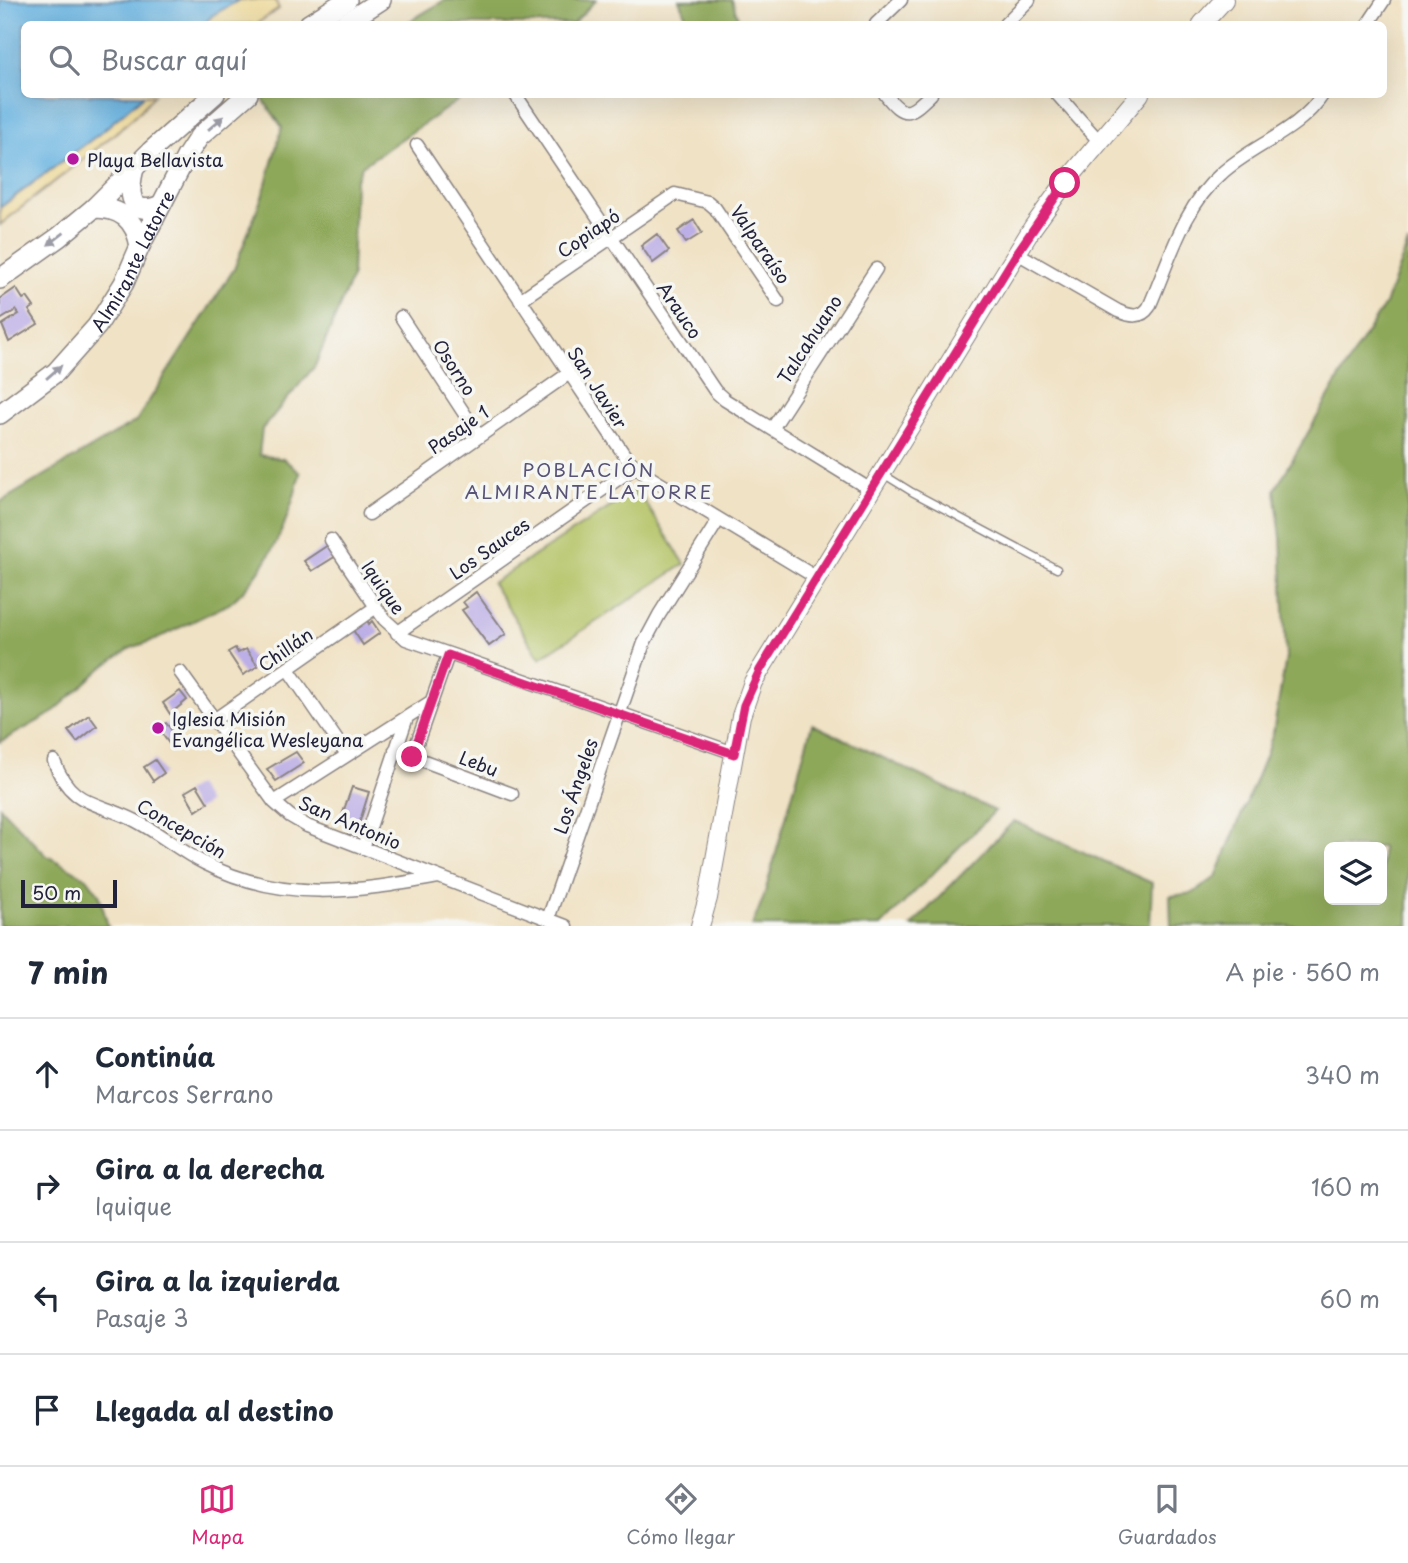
<!DOCTYPE html>
<html lang="es">
<head>
<meta charset="utf-8">
<style>
  body { margin:0; font-family:"Playpen Sans",sans-serif; background:#f6f6f7; color:#1f2937 }
  .controls { position:absolute; right:21px; bottom:21px; display:grid; overflow:hidden; border-radius:10px; box-shadow:0 7px 28px #0002 }
  .controls button { width:63px; height:63px; display:grid; place-items:center; padding:0; border:0; border-bottom:2px solid #e0e1e3; background:#fff; color:#1f2937; font:35px sans-serif }
  .scale { position:absolute; left:21px; bottom:18px; width:96px; box-sizing:border-box; padding-left:7px; border:4px solid #22223b; border-top:0; font-size:19px; line-height:24px; white-space:nowrap; color:#22223b; -webkit-text-stroke:5px #f6f6f2; paint-order:stroke }
  .stop { position:absolute; width:21px; height:21px; margin:-16px; border:5px solid #db2777; border-radius:50%; background:#fff }
  .stop.end { background:#db2777; border-color:#fff; box-shadow:0 2px 7px #0008 }
  .list { margin:0; padding:0; list-style:none }
  h2 { display:flex; justify-content:space-between; align-items:center; height:91px; margin:0; padding:0 28px; font-size:30px }
  h2 small { font-size:23px; font-weight:400; color:#747a83 }
  .list li { display:grid; grid-template-columns:46px 1fr auto; gap:21px; align-items:center; box-sizing:border-box; height:112px; padding:0 28px; border-top:2px solid #e0e1e3 }
  .list b { display:block; font-size:26px; white-space:nowrap }
  .list p { margin:0; font-size:23px; white-space:nowrap; color:#747a83 }
  .list em { font-size:23px; font-style:normal; color:#747a83 }
  .icon { flex:none; width:38px; height:38px; fill:none; stroke:currentColor; stroke-width:2; stroke-linecap:round; stroke-linejoin:round }
  .map { position:relative; flex:none; width:1408px; height:926px; overflow:hidden }
  .search { position:absolute; background:#fff; box-shadow:0 7px 28px #0002; left:21px; right:21px; top:21px; height:77px; display:flex; align-items:center; gap:18px; box-sizing:border-box; padding:0 24px; border-radius:10px; color:#747a83; font-size:26px }
  .sheet { height:539px; background:#fff }
  nav { display:flex; justify-content:space-around; align-items:center; box-sizing:border-box; height:98px; border-top:2px solid #e0e1e3; background:#fff; font-size:19px; color:#747a83 }
  nav a { display:grid; justify-items:center; gap:4px }
  nav .on { color:#db2777 }
  .map>svg:first-child { display:block }
  .green { fill:#b3c264; stroke:#6a7250; stroke-width:2 }
  .forest { fill:#8ea85a; stroke:#58654a; stroke-width:2; fill-rule:evenodd }
  .sand { fill:#eeda9e; stroke:#887e6c; stroke-width:2 }
  .water { fill:#68b3e1; stroke:#456a8e; stroke-width:2 }
  .building { fill:#bcaee6 }
  .lines { fill:none; stroke-linecap:round; stroke-linejoin:round }
  .lane-casing { stroke:#898280; stroke-width:9 }
  .street-casing { stroke:#898280; stroke-width:15 }
  .secondary-casing { stroke:#898280; stroke-width:20 }
  .primary-casing { stroke:#898280; stroke-width:22 }
  .lane { stroke:#fff; stroke-width:6 }
  .street { stroke:#fff; stroke-width:12 }
  .secondary { stroke:#fff; stroke-width:18 }
  .primary { stroke:#fff; stroke-width:19 }
  .oneway { fill:#9c9ca7 }
  .route { stroke:#db2777; stroke-width:9 }
  .poi-dot { fill:#b5179e; stroke:#f6f6f2; stroke-width:2.5 }
  .labels { text-anchor:middle; dominant-baseline:central; stroke-width:7; stroke-linejoin:round; paint-order:stroke }
  .poi-label { font-size:18px; fill:#22223b; stroke:#f6f6f2; text-anchor:start }
  .street-label { font-size:18px; fill:#22223b; stroke:#f6f6f2 }
  .neighbourhood-label { font-size:19px; letter-spacing:2px; fill:#585377; stroke:#f6f6f2 }
</style>
</head>
<body>
<div class="map">
<svg width="1408" height="926" viewBox="0 0 1408 926">
  <rect width="100%" height="100%" fill="#f6f6f2"/>
  <filter id="ink" filterUnits="userSpaceOnUse"><feTurbulence type="fractalNoise" baseFrequency=".0143" numOctaves="2"/><feDisplacementMap in="SourceGraphic" scale="14" xChannelSelector="R" yChannelSelector="G"/><feConvolveMatrix kernelMatrix="1 2 1 2 8 2 1 2 1" color-interpolation-filters="sRGB"/></filter>
  <filter id="wash" filterUnits="userSpaceOnUse"><feTurbulence type="fractalNoise" baseFrequency=".00686" numOctaves="4" result="noise"/><feDisplacementMap in="SourceGraphic" scale="28" xChannelSelector="R" yChannelSelector="G"/><feGaussianBlur stdDeviation="1.57" result="paint"/><feColorMatrix in="noise" values="0 0 0 0 0 0 0 0 0 0 0 0 0 0 0 0 0 1.4 0 .05"/><feComposite in="paint" operator="in"/></filter>
  <g filter="url(#wash)">
    <rect width="100%" height="100%" fill="#f0e2c5"/>
    <path class="green" d="M637 490 685 564 540 658 492 583Z"/>
    <path class="forest" d="M445 0H596L573 24H405Z
      M679 0H732L740 24H689Z
      M260 95H466L362 166 355 181 352 277 315 366 262 429 259 455 284 459 300 473C290 520 267 573 229 604L154 640 131 648 103 667 51 714 0 742V502L136 421 234 269 263 194 282 127Z
      M1408 243V926H1171L1170 896 1193 893 1216 877 1265 757 1273 733 1286 658 1281 538 1275 490 1354 353 1385 304ZM1329 847H1382V900H1329Z
      M812 724 995 811 881 926H752L764 896Z
      M0 807 46 855 87 878 99 894 108 926H0Z
      M1014 821 1152 883 1150 926H911Z"/>
    <path class="sand" d="M239 0H275L279 9 256 24H204L213 15Z
      M144 95H154C149 100 145 106 140 111 96 153 46 186 0 225V208L99 134Z"/>
    <path class="water" d="M0 0H239L213 15 204 24H24V94L144 95 99 134 0 207Z"/>
    <g id="blocks">
      <path class="building" d="M694 220 702 233 686 243 678 231Z
        M657 234 669 251 653 263 641 246Z
        M16 288 23 299 27 297 34 307 29 310 38 324 9 342 2 325 19 314 16 310 0 320V299Z
        M328 545 336 556 312 571 304 561Z
        M476 592 506 634 489 646 462 610 467 607 463 602Z
        M367 620 369 624 372 621 380 633 363 645 353 630Z
        M235 648 238 653 246 649 258 666 243 675 228 652Z
        M180 691 187 700 170 714 163 703Z
        M89 715 97 726 77 742 68 731Z
        M166 723 178 738 170 745 158 728Z
        M296 752 304 763 276 781 267 769Z
        M155 760 164 773 153 781 144 767Z
        M197 785 208 803 196 811 185 792Z
        M352 787 369 792 358 827 340 821Z"/>
    </g>
  </g>
  <g filter="url(#ink)">
    <use href="#blocks" fill-opacity="0" stroke="#898280" stroke-width="2"/>
    <g class="lines">
      <defs>
        <path id="lane" d="M883 474 912 492 1057 569"/>
        <path id="street" d="M876 24 901 0
          M1005 24 1029 0
          M1368 24 1384 0
          M515 94 715 391 725 400 871 490
          M885 94C905 120 910 114 931 94
          M1057 94 1099 141
          M417 145 627 459 646 475 817 578
          M1017 253 1118 311C1130 316 1141 319 1149 307 1169 262 1183 207 1221 174 1252 145 1299 132 1323 94
          M520 300 675 194 708 202 715 208 778 301
          M401 317 479 436
          M772 429 876 269
          M369 514 568 374
          M331 540 384 619 406 639 734 753
          M397 633 635 467
          M288 669 347 755
          M180 672 274 802 290 816 307 826 566 926
          M214 720 376 607
          M395 750 512 794
          M412 757 448 655
          M54 761C71 808 98 801 136 821 159 833 180 851 204 863 282 903 355 892 438 877
          M274 802 432 701
          M363 848 407 717
          M548 919 644 643 659 615 719 519"/>
        <path id="secondary" d="M1202 24 1224 0
          M700 926 708 898 741 716 753 682 1033 227 1065 183 1140 94"/>
        <g id="primary">
          <path d="M309 24 347 0"/>
          <path d="M344 24 381 0"/>
          <path d="M134 168C128 192 128 218 161 205"/>
          <path d="M94 208C121 208 135 219 140 246"/>
          <path d="M0 279 59 237 94 208 151 151 215 94"/>
          <path id="s1" d="M0 414 56 372 97 326 124 283 140 246 186 157 199 137 248 94"/>
        </g>
      </defs>
      <use href="#lane" class="lane-casing"/>
      <use href="#street" class="street-casing"/>
      <use href="#secondary" class="secondary-casing"/>
      <use href="#primary" class="primary-casing"/>
      <use href="#lane" class="lane"/>
      <use href="#street" class="street"/>
      <use href="#secondary" class="secondary"/>
      <use href="#primary" class="primary"/>
    </g>
    <defs><path id="oneway-solid" d="M-6-.8H1V-3.2L6.5 0L1 3.2V.8H-6Z" transform="scale(1.75)"/></defs>
    <g class="oneway">
      <use href="#oneway-solid" transform="translate(216 123) rotate(-41)"/>
      <use href="#oneway-solid" transform="translate(56 239) rotate(143)"/>
      <use href="#oneway-solid" transform="translate(54 372) rotate(-41)"/>
    </g>
  </g>
  <g class="lines" filter="url(#ink)">
    <path class="route" d="M412 757 448 655 734 754 744 705 760 670 1017 253 1065 183"/>
  </g>
  <g class="poi-dot">
    <circle cx="73" cy="159" r="7"/>
    <circle cx="158" cy="728" r="7"/>
  </g>
  <g class="labels">
    <g class="poi-label">
      <text x="87" y="159">Playa Bellavista</text>
      <text x="172" y="718">Iglesia Misión<tspan x="172" dy="21">Evangélica Wesleyana</tspan></text>
    </g>
    <g class="street-label">
      <text transform="translate(588 233) rotate(-34)">Copiapó</text>
      <text transform="translate(761 244) rotate(56)">Valparaíso</text>
      <text stroke="none"><textPath href="#s1" startOffset="206">Almirante Latorre</textPath></text>
      <text transform="translate(680 310) rotate(56)">Arauco</text>
      <text transform="translate(809 339) rotate(-57)">Talcahuano</text>
      <text transform="translate(455 367) rotate(57)">Osorno</text>
      <text transform="translate(598 387) rotate(57)">San Javier</text>
      <text transform="translate(458 429) rotate(-35)">Pasaje 1</text>
      <text transform="translate(489 548) rotate(-35)">Los Sauces</text>
      <text transform="translate(384 587) rotate(55)">Iquique</text>
      <text transform="translate(285 649) rotate(-35)">Chillán</text>
      <text transform="translate(479 763) rotate(21)">Lebu</text>
      <text transform="translate(575 786) rotate(-71)">Los Ángeles</text>
      <text transform="translate(350 822) rotate(23)">San Antonio</text>
      <text transform="translate(182 828) rotate(30)">Concepción</text>
    </g>
    <g class="neighbourhood-label">
      <text x="589" y="469">POBLACIÓN<tspan x="589" dy="22">ALMIRANTE LATORRE</tspan></text>
    </g>
  </g>
</svg>
<div class="controls">
<button><svg class="icon" aria-label="layers" viewBox="0 0 24 24"><path d="M12 4l9 5-9 5-9-5zM3 14l9 5 9-5"/></svg></button>
</div>
<div class="scale">50 m</div>
<div class="stop" style="left:1065px;top:183px"></div>
<div class="stop end" style="left:412px;top:757px"></div>
<div class="search"><svg class="icon" aria-label="search" viewBox="0 0 24 24"><circle cx="10" cy="10" r="6"/><path d="M15 15l6 6"/></svg>Buscar aquí</div>
</div>
<section class="sheet">
<h2>7 min<small>A pie · 560 m</small></h2>
<ul class="list">
<li><svg class="icon" aria-label="ahead" viewBox="0 0 24 24"><path d="M12 20V5M6 11l6-6 6 6"/></svg><div><b>Continúa</b><p>Marcos Serrano</p></div><em>340 m</em></li>
<li><svg class="icon" aria-label="right" viewBox="0 0 24 24"><path d="M7 20v-9h11M14 6l5 5-5 5"/></svg><div><b>Gira a la derecha</b><p>Iquique</p></div><em>160 m</em></li>
<li><svg class="icon" aria-label="left" viewBox="0 0 24 24"><path d="M17 20v-9H6M10 6l-5 5 5 5"/></svg><div><b>Gira a la izquierda</b><p>Pasaje 3</p></div><em>60 m</em></li>
<li><svg class="icon" aria-label="arrive" viewBox="0 0 24 24"><path d="M6 21V4h12l-3 4 3 4H6"/></svg><div><b>Llegada al destino</b></div></li>
</ul>
</section>
<nav>
<a class="on"><svg class="icon" aria-label="map" viewBox="0 0 24 24"><path d="M3 6l6-2 6 2 6-2v14l-6 2-6-2-6 2zM9 4v14M15 6v14"/></svg>Mapa</a>
<a><svg class="icon" aria-label="directions" viewBox="0 0 24 24"><path d="M12 3l9 9-9 9-9-9zM9 14v-3h6M13 9l2 2-2 2"/></svg>Cómo llegar</a>
<a><svg class="icon" aria-label="saved" viewBox="0 0 24 24"><path d="M7 4h10v16l-5-4-5 4z"/></svg>Guardados</a>
</nav>
</body>
</html>
